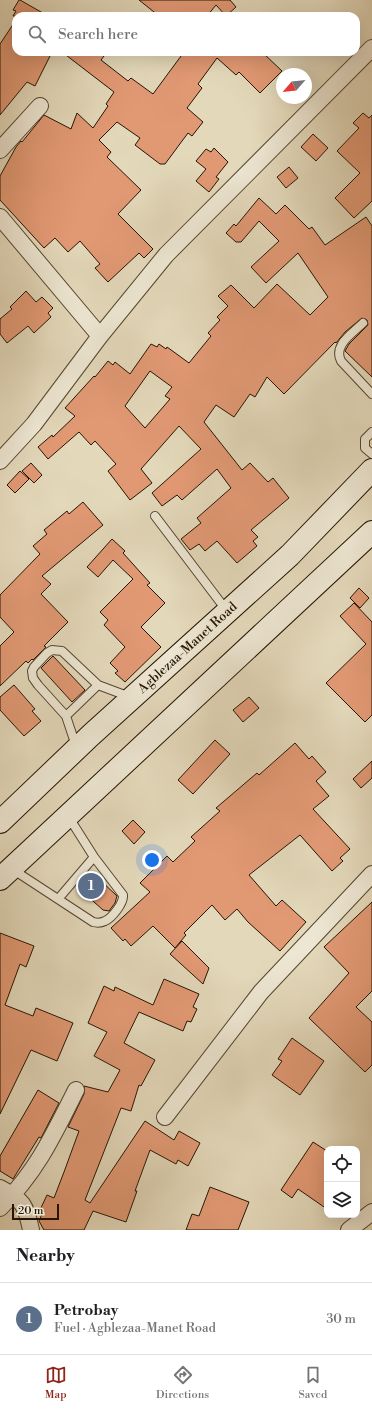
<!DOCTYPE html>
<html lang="en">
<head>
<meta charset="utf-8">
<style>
  body { margin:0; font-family:"Libre Bodoni",serif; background:#f6f6f6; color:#202124 }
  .controls { position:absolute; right:12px; bottom:12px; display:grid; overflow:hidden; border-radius:8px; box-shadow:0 4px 16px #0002 }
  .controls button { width:36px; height:36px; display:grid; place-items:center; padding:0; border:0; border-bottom:1px solid #e0e0e0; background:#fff; color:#202124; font:20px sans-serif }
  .compass { position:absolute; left:276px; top:68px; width:36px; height:36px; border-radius:50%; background:#fff; box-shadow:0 4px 16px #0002; rotate:242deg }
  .scale { position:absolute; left:12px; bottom:10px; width:47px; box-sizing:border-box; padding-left:4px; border:2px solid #251502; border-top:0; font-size:11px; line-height:14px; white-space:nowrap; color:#251502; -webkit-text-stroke:3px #ede6d2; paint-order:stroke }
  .you { position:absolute; left:152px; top:860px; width:14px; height:14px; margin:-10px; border:3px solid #fff; border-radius:50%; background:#1a73e8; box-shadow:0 0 0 6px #1a73e833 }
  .badge { display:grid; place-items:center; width:26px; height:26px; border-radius:50%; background:#8f2418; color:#fff; font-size:13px; font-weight:700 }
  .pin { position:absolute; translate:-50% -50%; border:2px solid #fff; box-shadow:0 1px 4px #0006 }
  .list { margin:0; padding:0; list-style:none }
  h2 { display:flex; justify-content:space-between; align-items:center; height:52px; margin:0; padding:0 16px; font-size:17px }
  h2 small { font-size:13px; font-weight:400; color:#757577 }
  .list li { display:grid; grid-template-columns:26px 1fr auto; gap:12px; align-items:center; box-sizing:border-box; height:72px; padding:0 16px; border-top:1px solid #e0e0e0 }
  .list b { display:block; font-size:15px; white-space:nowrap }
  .list p { margin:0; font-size:13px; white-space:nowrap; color:#757577 }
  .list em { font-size:13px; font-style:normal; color:#757577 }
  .icon { flex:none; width:22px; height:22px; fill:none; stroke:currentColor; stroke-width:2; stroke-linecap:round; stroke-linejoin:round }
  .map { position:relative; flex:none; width:372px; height:1230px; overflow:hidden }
  .search { position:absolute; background:#fff; box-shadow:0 4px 16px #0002; left:12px; right:12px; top:12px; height:44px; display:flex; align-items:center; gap:10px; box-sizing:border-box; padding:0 14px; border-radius:12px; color:#757577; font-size:15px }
  .sheet { height:124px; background:#fff }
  nav { display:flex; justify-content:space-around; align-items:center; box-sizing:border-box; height:56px; border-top:1px solid #e0e0e0; background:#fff; font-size:11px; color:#757577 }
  nav a { display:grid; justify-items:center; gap:2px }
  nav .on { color:#8f2418 }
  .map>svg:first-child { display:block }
  .building { fill:#e19974; stroke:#251502; fill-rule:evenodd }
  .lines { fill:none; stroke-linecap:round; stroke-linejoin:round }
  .service-casing { stroke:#544630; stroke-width:10 }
  .minor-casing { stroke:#544630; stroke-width:18 }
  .secondary-casing { stroke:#251502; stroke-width:24 }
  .service { stroke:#ede6d2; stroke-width:8 }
  .minor { stroke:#ede6d2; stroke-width:16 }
  .secondary { stroke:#ede6d2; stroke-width:22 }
  .labels { text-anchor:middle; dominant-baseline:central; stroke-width:4; stroke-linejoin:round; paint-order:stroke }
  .street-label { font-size:13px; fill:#251502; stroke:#ede6d2 }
</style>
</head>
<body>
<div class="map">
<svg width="372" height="1230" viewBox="0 0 372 1230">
  <rect width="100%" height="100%" fill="#e3d8ba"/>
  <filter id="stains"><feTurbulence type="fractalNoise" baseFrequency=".005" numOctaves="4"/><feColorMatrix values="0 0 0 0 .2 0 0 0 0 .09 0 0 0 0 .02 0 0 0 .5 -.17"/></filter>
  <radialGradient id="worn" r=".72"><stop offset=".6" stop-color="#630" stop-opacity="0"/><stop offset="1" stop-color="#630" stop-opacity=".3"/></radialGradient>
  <path class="building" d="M19 0H20L48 16H13L16 11 13 10Z
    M139 0H230L236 7 226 16 216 5 207 16H159Z
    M16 20V52H52L35 86 27 82 0 115V44Z
    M62 52H107L101 60 128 81 131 78 153 94 184 52H262L282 71 260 93 239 72 236 75 217 58 198 84 202 88 187 108 203 122 192 136 188 133 165 164H160L135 145 140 138 117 122 99 140 111 152 107 157 141 190 118 214 153 249 144 258 139 253 108 282 95 268 100 264 80 241 68 252 55 238 44 248 0 200V176L16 147 21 141 22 142 44 115 71 129 77 113 93 128 108 106 106 104 114 92Z
    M363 113 369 118 372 115V201L354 218 335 198 360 173 337 151 359 128 353 123Z
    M313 134 328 148 316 161 301 147Z
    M214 148 228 162 216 177 219 179 209 192 196 181 206 169 196 161 206 149 211 152Z
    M289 167 298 178 286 188 277 177Z
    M259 198 276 214 285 205 309 229 312 227 325 245 366 217 372 226V377L345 351 349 344 368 325 367 320 362 318 345 332 336 343 335 342 284 394 267 377 255 397 250 394 234 417 216 405 204 422 242 470 250 463 268 482 273 478 289 498 251 530 258 537 253 541 257 546 237 563 217 541 205 551 199 544 190 550 181 539 201 523 197 518 231 488 217 469 182 500 177 495 162 506 152 493 201 449 179 426 141 469 152 483 130 500 108 471 116 464 95 441 91 445 79 432 48 459 38 447 52 435 53 437 75 416 65 408 94 376 95 377 108 361 113 365 115 362 130 374 151 344 157 347 159 344 166 349 167 347 189 363 211 336 208 333 220 320 217 317 228 306 218 296 231 285 254 308 277 284 310 315 328 297 298 253 266 283 251 267 279 241 259 221 241 242H236L226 233 234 224 236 226ZM150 371 172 387 165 396 170 399 145 428 125 406Z
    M26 291 36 302 42 297 53 308 48 313 51 317 34 333 28 326 7 343 0 334V319L12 309 10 307Z
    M31 463 42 475 34 483 22 471Z
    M20 471 29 479 15 493 7 485Z
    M83 502 103 525 42 576 51 584 41 594 68 622 44 646 46 647 33 660 32 659 28 663 26 661 0 686V646L14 632 0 617V595L40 554 33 546 47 534 44 530 67 511 69 514Z
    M112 539 125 551 123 553 150 583 147 585 165 603 141 627 161 647 125 682 115 673 118 671 110 663 125 647 104 625 108 620 100 612 133 579 113 560 98 577 87 567Z
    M359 588 369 598 360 608 350 598Z
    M354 603 372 622V715L365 722 326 683 366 644 340 616Z
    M53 656 85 690 72 702 41 668Z
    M14 685 35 709 32 711 41 721 24 736 0 710V697Z
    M249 697 259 708 243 722 233 710Z
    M215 740 230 754 193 794 178 780Z
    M295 743 309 759 312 756 326 772 316 781 329 796 313 809 350 849 340 858 343 861 332 871 300 835 249 875 276 906 282 900 306 922 280 951 248 922 237 909 225 920 212 905 184 933 186 935 175 948 153 926 131 946 125 939 123 941 111 928 150 892 140 883 167 856 173 862 195 841 191 837 220 811 216 808 257 773 259 775Z
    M372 761V778L361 788 353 779Z
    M133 820 145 832 134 844 122 831Z
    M92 878H98L117 896 115 903 109 911 103 910 84 893 85 884Z
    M372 902V991L356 1007 372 1022V1065L365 1072 309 1018 349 973 324 947Z
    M0 933 34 946 26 967 20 964 5 1005 33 1016 36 1008 73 1023 57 1061 31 1050 0 1114Z
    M182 941 209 968 203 984 170 954Z
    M164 979 199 994 193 1007 197 1009 191 1022 187 1021 183 1031 139 1012 124 1043 155 1060 141 1086 139 1085 131 1111 121 1108 85 1200 90 1203 145 1121 174 1140 179 1131 200 1143 188 1166 178 1160 176 1164 150 1150 135 1191H137L126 1222 93 1211 84 1230H44L39 1221 42 1214 39 1212 47 1195 54 1198 64 1172 79 1131 68 1127 84 1094V1086L108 1092 120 1070 94 1056 107 1032 88 1023 104 986 114 991 115 987 153 1005Z
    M292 1038 324 1061 300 1095 272 1075 282 1061 278 1059Z
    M38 1090 59 1103 41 1138 39 1137 13 1179 0 1171V1156Z
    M313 1142 327 1151V1209L298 1189 292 1198 281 1190Z
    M210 1187 249 1202 238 1230H186L192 1214 199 1216Z"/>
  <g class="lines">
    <defs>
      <path id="service" d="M363 323C352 334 333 345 341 361L372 394
        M372 432 365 439V448L372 454
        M155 516 227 611
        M66 716 98 685
        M76 746 66 716 38 685 33 678 32 671 34 667 47 653 52 650 62 651 98 685 130 697
        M12 869 93 922C97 923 101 923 105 921 112 918 124 903 123 895L94 857 68 816
        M59 898 94 857"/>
      <path id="minor" d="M0 150 40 106
        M0 217 100 336
        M0 461 34 424 100 336 166 255 372 48
        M165 1117 261 992 372 874
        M0 1188C23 1200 26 1205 31 1230
        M0 1208C37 1171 53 1136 76 1090
        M349 1230 372 1212"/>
      <g id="secondary">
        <path id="s1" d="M0 822 91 735 290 555 372 470"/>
        <path d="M0 879 372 532"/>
      </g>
    </defs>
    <use href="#service" class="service-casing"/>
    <use href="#minor" class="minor-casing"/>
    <use href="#secondary" class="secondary-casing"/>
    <use href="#service" class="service"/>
    <use href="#minor" class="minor"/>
    <use href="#secondary" class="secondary"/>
  </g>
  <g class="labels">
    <g class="street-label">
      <text stroke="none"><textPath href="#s1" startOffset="256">Agblezaa-Manet Road</textPath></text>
    </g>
  </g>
  <rect width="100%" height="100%" filter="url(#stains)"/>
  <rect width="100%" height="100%" fill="url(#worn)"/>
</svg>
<div class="controls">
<button><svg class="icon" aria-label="locate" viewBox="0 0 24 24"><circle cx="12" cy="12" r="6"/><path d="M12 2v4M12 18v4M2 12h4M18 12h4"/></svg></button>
<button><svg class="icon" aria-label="layers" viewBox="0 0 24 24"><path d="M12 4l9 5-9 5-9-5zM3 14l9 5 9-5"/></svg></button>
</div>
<svg class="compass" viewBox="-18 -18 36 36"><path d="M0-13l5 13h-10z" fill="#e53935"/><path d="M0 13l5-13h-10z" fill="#757577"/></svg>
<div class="scale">20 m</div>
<div class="you"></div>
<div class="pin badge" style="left:91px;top:886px;background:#5c6f8a">1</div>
<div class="search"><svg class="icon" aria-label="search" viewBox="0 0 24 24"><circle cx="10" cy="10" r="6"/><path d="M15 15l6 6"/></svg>Search here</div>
</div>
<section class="sheet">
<h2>Nearby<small></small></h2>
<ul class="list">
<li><span class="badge" style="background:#5c6f8a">1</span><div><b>Petrobay</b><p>Fuel · Agblezaa-Manet Road</p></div><em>30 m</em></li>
</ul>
</section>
<nav>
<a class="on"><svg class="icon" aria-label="map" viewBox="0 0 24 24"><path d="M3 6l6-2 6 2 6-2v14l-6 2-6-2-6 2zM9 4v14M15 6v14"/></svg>Map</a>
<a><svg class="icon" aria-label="directions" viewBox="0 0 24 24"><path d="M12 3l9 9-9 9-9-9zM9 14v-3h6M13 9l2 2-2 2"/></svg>Directions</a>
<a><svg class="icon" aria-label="saved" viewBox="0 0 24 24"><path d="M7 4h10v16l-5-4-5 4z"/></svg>Saved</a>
</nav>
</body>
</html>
